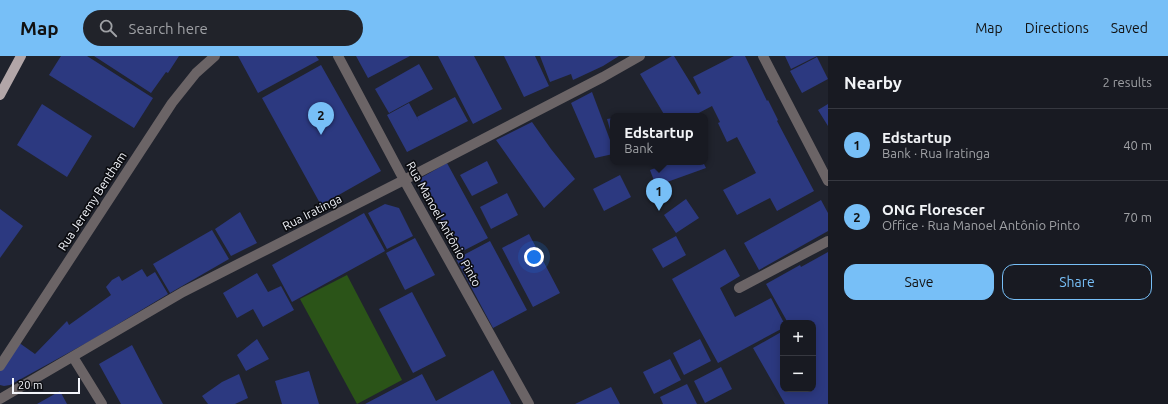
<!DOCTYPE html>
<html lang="en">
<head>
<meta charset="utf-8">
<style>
  body { margin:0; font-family:Ubuntu,sans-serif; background:#21232a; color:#f1f3f6 }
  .controls { position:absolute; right:12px; bottom:12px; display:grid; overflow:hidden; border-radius:8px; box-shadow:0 2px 10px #0003 }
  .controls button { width:36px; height:36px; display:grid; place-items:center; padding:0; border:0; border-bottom:1px solid #363840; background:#181a22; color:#f1f3f6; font:20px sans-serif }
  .scale { position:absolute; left:12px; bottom:10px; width:68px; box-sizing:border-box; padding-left:4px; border:2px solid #f3f5fb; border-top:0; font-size:11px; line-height:14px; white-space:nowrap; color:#f3f5fb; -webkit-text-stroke:3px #0c0d11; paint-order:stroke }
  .you { position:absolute; left:534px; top:201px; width:14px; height:14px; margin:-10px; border:3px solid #fff; border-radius:50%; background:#1a73e8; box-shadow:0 0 0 6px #1a73e833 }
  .badge { display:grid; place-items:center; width:26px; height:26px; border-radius:50%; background:#77bff7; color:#111; font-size:13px; font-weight:700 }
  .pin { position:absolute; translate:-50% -33px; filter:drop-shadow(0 1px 2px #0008) }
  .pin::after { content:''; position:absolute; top:21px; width:14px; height:12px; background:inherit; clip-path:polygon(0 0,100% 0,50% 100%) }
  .popup { position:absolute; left:610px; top:57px; width:98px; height:52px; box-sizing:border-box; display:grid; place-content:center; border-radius:8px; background:#181a22; filter:drop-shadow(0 1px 3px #0005); font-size:13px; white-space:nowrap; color:#9fa1a5 }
  .popup b { font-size:15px; color:#f1f3f6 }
  .popup::after { content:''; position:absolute; left:50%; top:100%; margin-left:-8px; border:8px solid transparent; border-top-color:#181a22 }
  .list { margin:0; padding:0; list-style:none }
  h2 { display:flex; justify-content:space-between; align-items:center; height:52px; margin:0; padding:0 16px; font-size:17px }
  h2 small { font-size:13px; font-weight:400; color:#9fa1a5 }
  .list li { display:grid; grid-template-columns:26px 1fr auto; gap:12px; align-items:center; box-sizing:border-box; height:72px; padding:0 16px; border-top:1px solid #363840 }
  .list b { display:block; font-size:15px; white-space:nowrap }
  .list p { margin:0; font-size:13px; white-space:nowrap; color:#9fa1a5 }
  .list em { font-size:13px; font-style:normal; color:#9fa1a5 }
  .actions { display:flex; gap:8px; padding:12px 16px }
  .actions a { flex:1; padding:9px 0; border:1px solid #77bff7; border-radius:12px; text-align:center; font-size:14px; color:#77bff7 }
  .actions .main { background:#77bff7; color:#111 }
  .icon { flex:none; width:22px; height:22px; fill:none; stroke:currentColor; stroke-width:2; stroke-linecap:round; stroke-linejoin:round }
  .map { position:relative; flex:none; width:828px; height:348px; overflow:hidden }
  header { display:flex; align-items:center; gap:24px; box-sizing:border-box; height:56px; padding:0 20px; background:#77bff7; color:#111 }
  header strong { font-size:19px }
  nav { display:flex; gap:22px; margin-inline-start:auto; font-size:14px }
  .search { width:280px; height:36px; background:#21232a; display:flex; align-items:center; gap:10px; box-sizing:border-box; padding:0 14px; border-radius:22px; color:#9fa1a5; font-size:15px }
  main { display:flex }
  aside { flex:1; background:#181a22 }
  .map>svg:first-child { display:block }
  .green { fill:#2b5418 }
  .building { fill:#2c3980 }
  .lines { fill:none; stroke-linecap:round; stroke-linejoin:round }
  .lane { stroke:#6b6466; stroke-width:10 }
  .street { stroke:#6b6466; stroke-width:10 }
  .primary { stroke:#b2a6a8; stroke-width:10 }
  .labels { text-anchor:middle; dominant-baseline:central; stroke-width:3.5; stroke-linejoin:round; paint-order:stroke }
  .street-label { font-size:12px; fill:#f3f5fb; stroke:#0c0d11 }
</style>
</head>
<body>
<header>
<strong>Map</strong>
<div class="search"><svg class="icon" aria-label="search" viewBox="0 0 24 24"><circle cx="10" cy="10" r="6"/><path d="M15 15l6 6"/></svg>Search here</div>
<nav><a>Map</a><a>Directions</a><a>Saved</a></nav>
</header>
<main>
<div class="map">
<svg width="828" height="348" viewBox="0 0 828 348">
  <rect width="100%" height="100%" fill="#20232d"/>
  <path class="green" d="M347 219 402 324 357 348 300 243Z"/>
  <path class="building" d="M61 0H87L153 42 134 72 49 19Z
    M94 0H179L168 17 166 16 151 37Z
    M238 0H316L319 4 258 37Z
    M356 0H410L368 22Z
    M438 0H474L502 53 473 68Z
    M504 0H535L549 30 524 41Z
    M540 0H619L603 10 573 24 571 18 550 26Z
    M672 0H674L698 39 701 37 693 21 734 0H745L767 45 768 44 778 64 777 65 814 135 777 155 770 142 737 159 723 134 756 117 737 81 727 86 718 67 720 66 712 50 693 60H665L640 18Z
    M785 0H817L791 13Z
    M817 1 828 23 802 37 790 15Z
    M419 8 433 33 389 57 375 33Z
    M321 9 381 115 321 149 262 42Z
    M592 36 613 92V98L595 102 571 47Z
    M455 41 468 65 407 96 387 59 409 47 419 65 417 61Z
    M42 48 92 80 67 121 17 89Z
    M828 48V70L818 54Z
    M613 62V84L607 63Z
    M532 66 551 93 575 123 544 152 496 84Z
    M487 105 498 127 472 140 460 119Z
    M673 106H703L706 112 656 130 650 114Z
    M447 107 488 182 459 197 419 123Z
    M620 119 631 141 604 155 593 133Z
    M507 137 518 159 491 173 480 151Z
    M686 143 699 162 676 177 664 159Z
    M821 144 828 157V175L759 214 744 187Z
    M385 148 399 152 413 180 387 193 368 157Z
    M0 153 23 170 0 202Z
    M240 156 257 187 231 200 215 173Z
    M364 157 385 195 292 246 272 209Z
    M212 174 229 203 170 237 153 208Z
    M529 178 560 237 533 251 502 192Z
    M676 180 686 199 663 212 652 193Z
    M415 182 435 219 405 234 386 197Z
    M490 185 527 254 493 272 456 203Z
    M725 193 740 220 720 232 735 261 771 242 784 267H783V272L718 307 672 223Z
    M828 196V348H785L753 292 783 275V333H813V267H788L766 228 800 209 801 211Z
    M142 213 147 221 155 216 168 238 90 285 10 329 4 330 0 329V314L18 286 35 298 67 265 69 269 111 239 106 231 112 224 119 220 122 225Z
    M257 217 268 236 281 230 294 254 263 271 253 253 237 262 223 237Z
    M412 236 446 300 413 317 379 253Z
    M257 283 269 303 246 315 237 299Z
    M700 283 711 305 684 319 673 297Z
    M132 289 158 339 163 348H121L99 308Z
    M670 303 681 324 654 338 643 316Z
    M721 311 732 333 705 347 694 325Z
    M493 314 511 348H365L422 318 436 345Z
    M309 315 319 348H282L275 325Z
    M239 318 248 342 235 348H208L202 340 222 326Z
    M687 328 697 348H663L660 341Z
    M611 331 620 348H575Z
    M60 335 67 348H37Z"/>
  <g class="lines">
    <path class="lane" d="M739 232 828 185"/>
    <path class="street" d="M338 0 404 124 529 348
      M763 0 828 125
      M73 301 102 348
      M0 310 172 47 196 17 215 0
      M0 343 183 236 404 124 603 21 640 0"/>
    <path class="primary" d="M0 39 21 0"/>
  </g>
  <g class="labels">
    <g class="street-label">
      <text transform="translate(92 145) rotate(-57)">Rua Jeremy Bentham</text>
      <text transform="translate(312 156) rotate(-27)">Rua Iratinga</text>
      <text transform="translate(444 168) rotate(61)">Rua Manoel Antônio Pinto</text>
    </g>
  </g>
</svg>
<div class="controls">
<button>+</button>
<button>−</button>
</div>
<div class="scale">20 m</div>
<div class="you"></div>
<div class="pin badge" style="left:659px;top:155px">1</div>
<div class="popup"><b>Edstartup</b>Bank</div>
<div class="pin badge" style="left:321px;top:79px">2</div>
</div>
<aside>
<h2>Nearby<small>2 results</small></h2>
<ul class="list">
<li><span class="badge">1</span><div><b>Edstartup</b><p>Bank · Rua Iratinga</p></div><em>40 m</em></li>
<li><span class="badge">2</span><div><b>ONG Florescer</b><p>Office · Rua Manoel Antônio Pinto</p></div><em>70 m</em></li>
</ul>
<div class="actions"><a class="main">Save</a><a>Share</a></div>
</aside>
</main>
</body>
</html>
